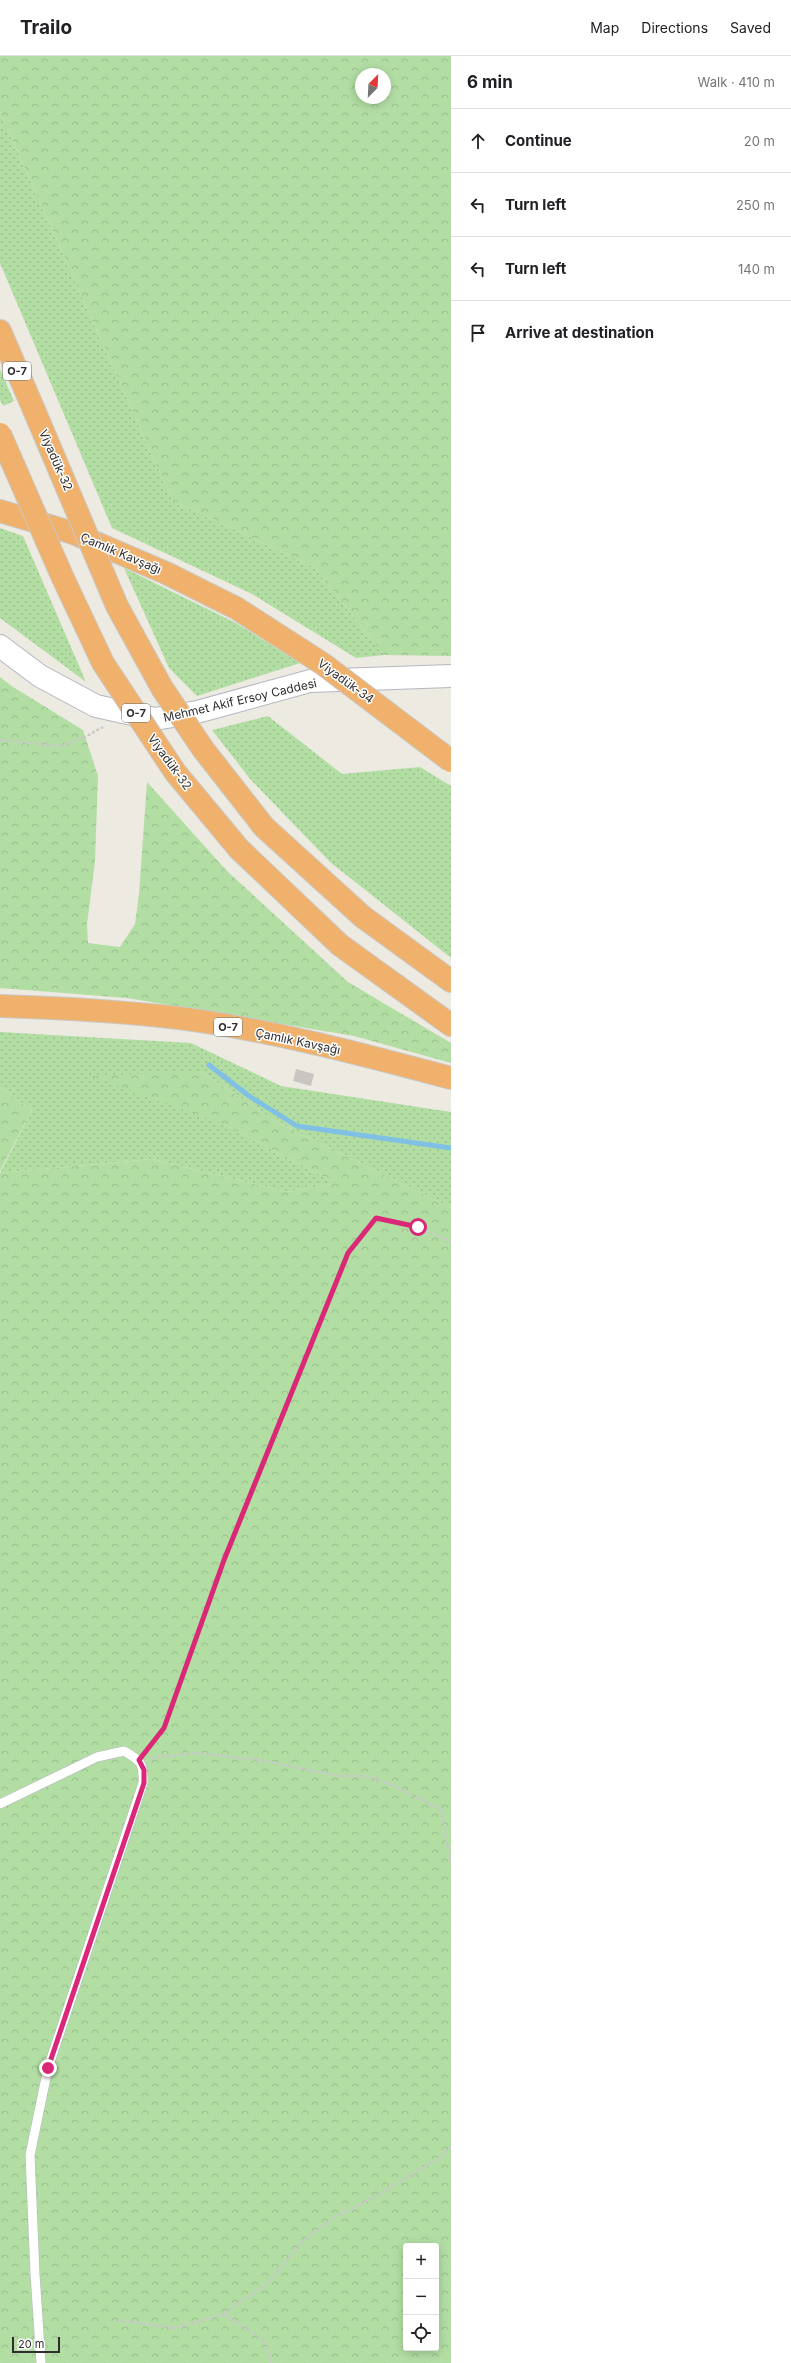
<!DOCTYPE html>
<html lang="en">
<head>
<meta charset="utf-8">
<style>
  body { margin:0; font-family:Inter,sans-serif; background:#f2f2f2; color:#202124 }
  .controls { position:absolute; right:12px; bottom:12px; display:grid; overflow:hidden; border-radius:4px; box-shadow:0 2px 10px #0003 }
  .controls button { width:36px; height:36px; display:grid; place-items:center; padding:0; border:0; border-bottom:1px solid #e0e0e0; background:#fff; color:#202124; font:20px sans-serif }
  .compass { position:absolute; left:355px; top:12px; width:36px; height:36px; border-radius:50%; background:#fff; box-shadow:0 2px 10px #0003; rotate:24deg }
  .scale { position:absolute; left:12px; bottom:10px; width:48px; box-sizing:border-box; padding-left:4px; border:2px solid #2e2e2e; border-top:0; font-size:11px; line-height:14px; white-space:nowrap; color:#2e2e2e; -webkit-text-stroke:3px #fff; paint-order:stroke }
  .stop { position:absolute; width:12px; height:12px; margin:-9px; border:3px solid #db2777; border-radius:50%; background:#fff }
  .stop.end { background:#db2777; border-color:#fff; box-shadow:0 1px 4px #0008 }
  .list { margin:0; padding:0; list-style:none }
  h2 { display:flex; justify-content:space-between; align-items:center; height:52px; margin:0; padding:0 16px; font-size:17px }
  h2 small { font-size:13px; font-weight:400; color:#757577 }
  .list li { display:grid; grid-template-columns:26px 1fr auto; gap:12px; align-items:center; box-sizing:border-box; height:64px; padding:0 16px; border-top:1px solid #e0e0e0 }
  .list b { display:block; font-size:15px; white-space:nowrap }
  .list em { font-size:13px; font-style:normal; color:#757577 }
  .icon { flex:none; width:22px; height:22px; fill:none; stroke:currentColor; stroke-width:2; stroke-linecap:round; stroke-linejoin:round }
  .map { position:relative; flex:none; width:451px; height:2307px; overflow:hidden }
  header { display:flex; align-items:center; gap:24px; box-sizing:border-box; height:56px; padding:0 20px; background:#fff; border-bottom:1px solid #e0e0e0 }
  header strong { font-size:19px }
  nav { display:flex; gap:22px; margin-inline-start:auto; font-size:14px }
  main { display:flex }
  aside { flex:1; background:#fff }
  .map>svg:first-child { display:block }
  .grass { fill:url(#grass-dots) }
  .forest { fill:url(#forest-crowns); fill-rule:evenodd }
  .lines { fill:none; stroke-linecap:round; stroke-linejoin:round }
  .stream { stroke:#80c0e4; stroke-width:5 }
  .building { fill:#c9c6c1 }
  .service-casing { stroke:#b5b6c0; stroke-width:10 }
  .secondary-casing { stroke:#b5b6c0; stroke-width:24 }
  .motorway-casing { stroke:#c9c9c9; stroke-width:24 }
  .path { stroke:#c9c9c9; stroke-width:2.5; stroke-dasharray:3 2; stroke-linecap:butt }
  .service { stroke:#fff; stroke-width:9 }
  .secondary { stroke:#fff; stroke-width:22 }
  .motorway { stroke:#efb16b; stroke-width:22 }
  .motorway-bridge-casing { stroke:#c9c9c9; stroke-width:24; stroke-linecap:butt }
  .motorway-bridge { stroke:#efb16b; stroke-width:22 }
  .route { stroke:#db2777; stroke-width:5 }
  .labels { text-anchor:middle; dominant-baseline:central; stroke-width:3; stroke-linejoin:round; paint-order:stroke }
  .shield { fill:#fff; stroke:#6d6d6d; stroke-width:1 }
  .shield-label { font-size:11px; font-weight:bold; fill:#2e2e2e }
  .street-label { font-size:12px; fill:#2e2e2e; stroke:#fff }
</style>
</head>
<body>
<header>
<strong>Trailo</strong>
<nav><a>Map</a><a>Directions</a><a>Saved</a></nav>
</header>
<main>
<div class="map">
<svg width="451" height="2307" viewBox="0 0 451 2307">
  <defs>
    <pattern id="grass-dots" width="8" height="8" patternUnits="userSpaceOnUse"><rect width="8" height="8" fill="#b2dea4"/><path d="M2 2h.1M6 6h.1" fill="none" stroke="#99bf8e" stroke-width="1.8" stroke-linecap="round"/></pattern>
    <pattern id="forest-crowns" width="20" height="18" patternUnits="userSpaceOnUse"><rect width="20" height="18" fill="#b2dea4"/><path d="M2 6a3 3 0 1 1 6 0M12 15a3 3 0 1 1 6 0" fill="none" stroke="#99bf8e"/></pattern>
  </defs>
  <rect width="100%" height="100%" fill="#edeae2"/>
  <path class="grass" d="M0 56 172 444 314 511 384 599 356 602 252 538 112 472 0 207Z
    M0 313 14 345 3 350 0 344Z
    M0 472 23 480 86 626 0 562Z
    M124 512 236 567 300 607 197 640 169 612Z
    M268 660 342 718 420 711 451 730V902L330 806 251 724 212 674Z
    M0 976 191 987 281 1030 451 1056V1152L275 1065 200 1015 223 1068 336 1127 287 1136 152 1103 0 1117 32 1054 0 1031Z"/>
  <path class="forest" d="M0 0H451V600L384 599 314 511 172 444 0 56ZM361 18H385V42H361Z
    M0 621 13 631 83 674 98 720 95 805 87 868 88 887 120 891 135 868 139 838 147 726 227 815 348 926 451 987V1007L354 980 127 942 0 932Z
    M200 1015 275 1065 451 1152V2307H0V1117L152 1103 287 1136 336 1127 223 1068 91 1020ZM406 2190H436V2292H406Z
    M0 1031 32 1054 0 1115Z"/>
  <g class="lines">
    <path class="stream" d="M209 1009 249 1040 297 1070 451 1092"/>
  </g>
  <path class="building" d="M296 1013 314 1018 311 1030 293 1025Z"/>
  <g class="lines">
    <defs>
      <path id="service" d="M0 1748 97 1701 124 1695C140 1704 144 1707 143 1727L48 2012 30 2099 35 2218 41 2307"/>
      <path id="secondary" d="M0 590 40 620 96 650 155 663 197 656 310 625 451 620"/>
      <path id="motorway" d="M0 275 34 354
        M0 455 73 477 166 517 236 552
        M363 861 451 925
        M340 889 451 969
        M0 950C60 952 119 955 179 962 271 974 361 998 451 1022"/>
    </defs>
    <use href="#service" class="service-casing"/>
    <use href="#secondary" class="secondary-casing"/>
    <use href="#motorway" class="motorway-casing"/>
    <path class="path" d="M0 684 61 690 85 681 103 671
      M146 1695 164 1672 224 1505 348 1197 377 1162 418 1171 451 1186
      M152 1702 196 1697 260 1704 338 1720H365L392 1729 441 1753 451 1810
      M224 2258 265 2285 271 2307
      M118 2264 175 2272 224 2258 270 2225 302 2186 335 2161 375 2141 442 2100 451 2091"/>
    <use href="#service" class="service"/>
    <use href="#secondary" class="secondary"/>
    <use href="#motorway" class="motorway"/>
    <defs>
      <path id="motorway-bridge" d="M34 354 117 550 162 632 203 693 264 771 363 861
        M0 378 62 520 103 607 175 716 239 793 340 889
        M236 552 323 608 451 705"/>
    </defs>
    <use href="#motorway-bridge" class="motorway-bridge-casing"/>
    <use href="#motorway-bridge" class="motorway-bridge"/>
  </g>
  <g class="lines">
    <path class="route" d="M48 2012 144 1727V1714L139 1704 164 1672 224 1504 348 1197 376 1162 418 1171"/>
  </g>
  <g class="labels">
    <g class="shield">
      <rect x="3" y="306" width="28" height="18" rx="3"/>
      <rect x="122" y="648" width="28" height="18" rx="3"/>
      <rect x="214" y="962" width="28" height="18" rx="3"/>
    </g>
    <g class="shield-label">
      <text x="17" y="315">O-7</text>
      <text x="136" y="657">O-7</text>
      <text x="228" y="971">O-7</text>
    </g>
    <g class="street-label">
      <text transform="translate(56 404) rotate(66)">Viyadük-32</text>
      <text transform="translate(121 497) rotate(23)">Çamlık Kavşağı</text>
      <text transform="translate(346 625) rotate(36)">Viyadük-34</text>
      <text transform="translate(240 644) rotate(-13)">Mehmet Akif Ersoy Caddesi</text>
      <text transform="translate(170 706) rotate(54)">Viyadük-32</text>
      <text transform="translate(298 985) rotate(12)">Çamlık Kavşağı</text>
    </g>
  </g>
</svg>
<div class="controls">
<button>+</button>
<button>−</button>
<button><svg class="icon" aria-label="locate" viewBox="0 0 24 24"><circle cx="12" cy="12" r="6"/><path d="M12 2v4M12 18v4M2 12h4M18 12h4"/></svg></button>
</div>
<svg class="compass" viewBox="-18 -18 36 36"><path d="M0-13l5 13h-10z" fill="#e53935"/><path d="M0 13l5-13h-10z" fill="#757577"/></svg>
<div class="scale">20 m</div>
<div class="stop" style="left:418px;top:1171px"></div>
<div class="stop end" style="left:48px;top:2012px"></div>
</div>
<aside>
<h2>6 min<small>Walk · 410 m</small></h2>
<ul class="list">
<li><svg class="icon" aria-label="ahead" viewBox="0 0 24 24"><path d="M12 20V5M6 11l6-6 6 6"/></svg><div><b>Continue</b></div><em>20 m</em></li>
<li><svg class="icon" aria-label="left" viewBox="0 0 24 24"><path d="M17 20v-9H6M10 6l-5 5 5 5"/></svg><div><b>Turn left</b></div><em>250 m</em></li>
<li><svg class="icon" aria-label="left" viewBox="0 0 24 24"><path d="M17 20v-9H6M10 6l-5 5 5 5"/></svg><div><b>Turn left</b></div><em>140 m</em></li>
<li><svg class="icon" aria-label="arrive" viewBox="0 0 24 24"><path d="M6 21V4h12l-3 4 3 4H6"/></svg><div><b>Arrive at destination</b></div></li>
</ul>
</aside>
</main>
</body>
</html>
